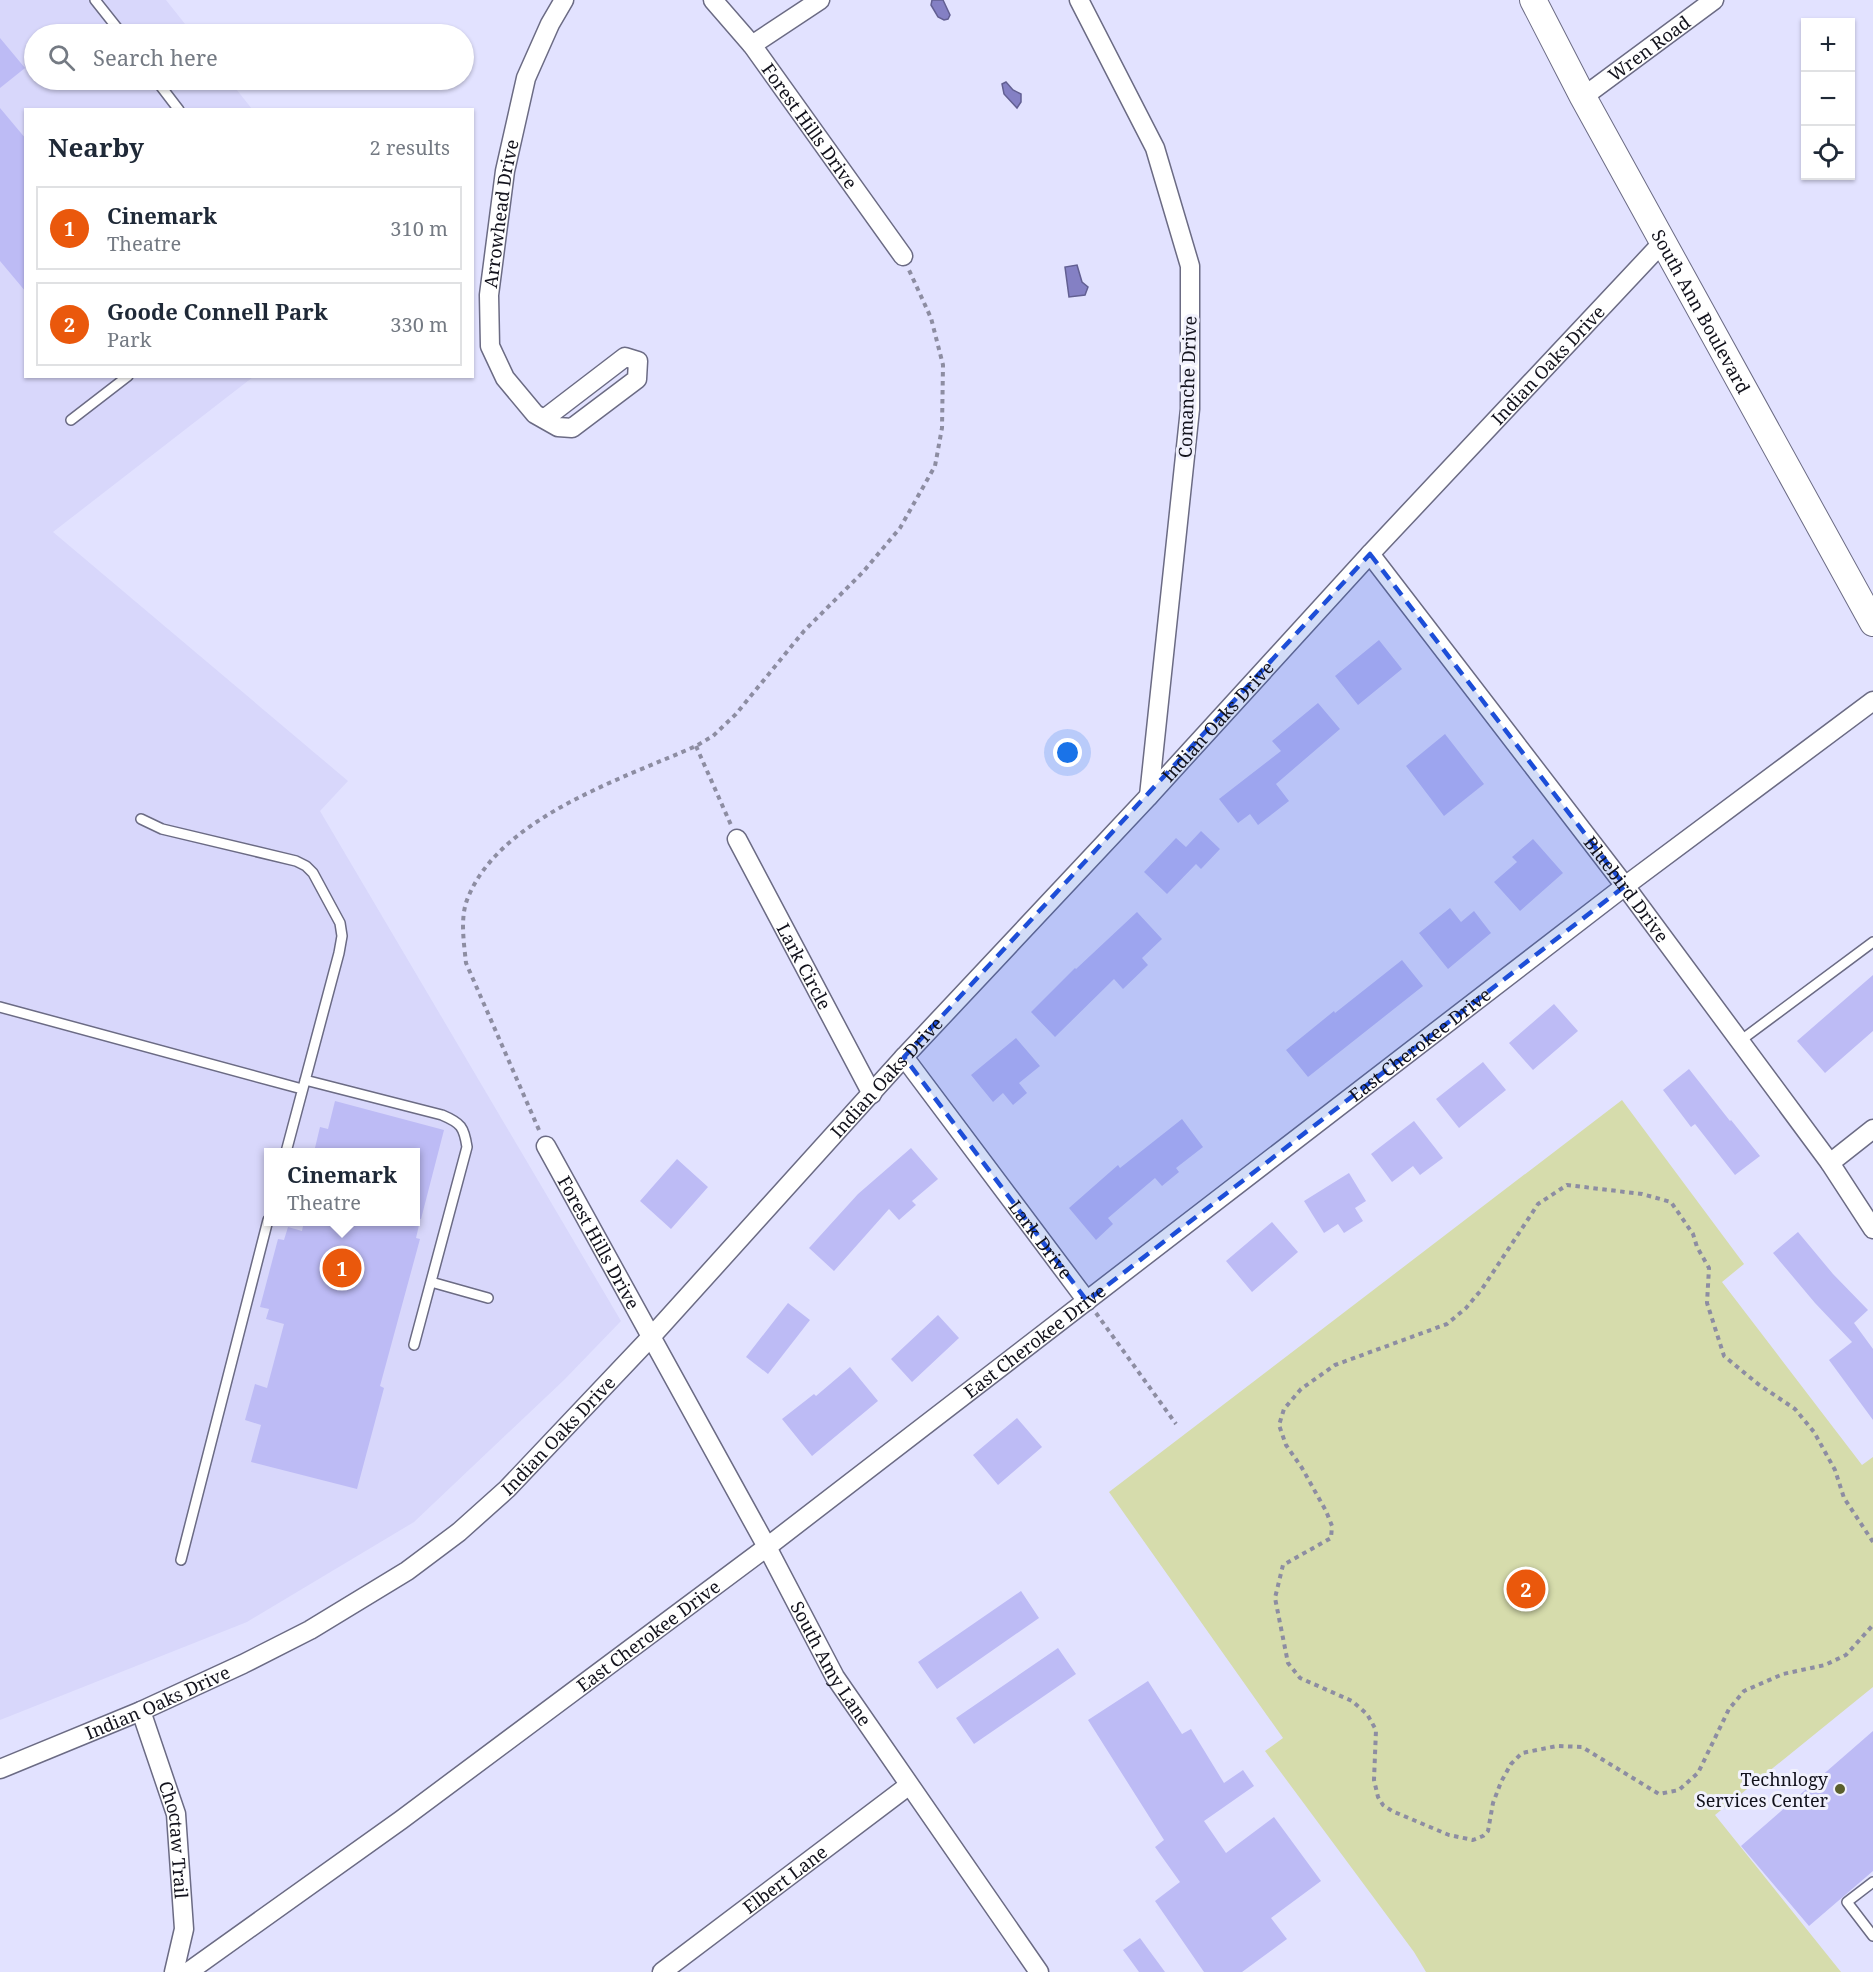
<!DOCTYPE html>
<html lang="en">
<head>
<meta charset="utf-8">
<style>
  body { margin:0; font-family:"Noto Serif",serif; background:#f6f6f7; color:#1f2937 }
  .controls { position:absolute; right:18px; top:18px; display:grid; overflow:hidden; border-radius:0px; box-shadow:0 2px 4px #0004 }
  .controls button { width:54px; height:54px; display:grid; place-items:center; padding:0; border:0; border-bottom:2px solid #e0e1e3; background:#fff; color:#1f2937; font:30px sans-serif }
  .you { position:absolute; left:1068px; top:753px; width:21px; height:21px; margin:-15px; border:4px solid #fff; border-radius:50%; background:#1a73e8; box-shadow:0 0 0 9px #1a73e833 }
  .badge { display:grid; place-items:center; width:39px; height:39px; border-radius:50%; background:#ea580c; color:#fff; font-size:20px; font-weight:700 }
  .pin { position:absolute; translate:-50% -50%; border:3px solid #fff; box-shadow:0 2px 6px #0006 }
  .popup { position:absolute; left:264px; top:1148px; width:156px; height:78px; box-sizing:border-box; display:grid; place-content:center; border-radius:0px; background:#fff; filter:drop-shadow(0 2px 4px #0005); font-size:20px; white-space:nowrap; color:#747a83 }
  .popup b { font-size:22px; color:#1f2937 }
  .popup::after { content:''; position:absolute; left:50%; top:100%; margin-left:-12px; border:12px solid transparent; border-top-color:#fff }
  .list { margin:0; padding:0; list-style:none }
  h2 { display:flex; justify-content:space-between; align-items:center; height:78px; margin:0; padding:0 24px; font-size:26px }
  h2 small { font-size:20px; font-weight:400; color:#747a83 }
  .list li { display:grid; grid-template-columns:39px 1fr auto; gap:18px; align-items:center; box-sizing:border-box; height:84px; margin:0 12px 12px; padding:0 12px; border:2px solid #e0e1e3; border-radius:0px }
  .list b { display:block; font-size:22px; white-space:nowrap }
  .list p { margin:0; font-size:20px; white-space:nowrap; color:#747a83 }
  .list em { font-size:20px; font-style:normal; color:#747a83 }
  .icon { flex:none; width:33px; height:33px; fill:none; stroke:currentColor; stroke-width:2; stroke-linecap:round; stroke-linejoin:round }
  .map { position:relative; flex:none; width:1873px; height:1972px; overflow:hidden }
  .search { position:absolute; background:#fff; box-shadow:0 2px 4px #0004; left:24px; top:24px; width:450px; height:66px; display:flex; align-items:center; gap:15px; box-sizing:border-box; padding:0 21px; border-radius:33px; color:#747a83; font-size:22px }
  .panel { position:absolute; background:#fff; box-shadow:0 2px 4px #0004; left:24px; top:108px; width:450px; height:270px; border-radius:0px }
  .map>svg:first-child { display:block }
  .built { fill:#d8d7fb; fill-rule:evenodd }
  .green { fill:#d6dcac }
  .water { fill:#8480c4; stroke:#625f92; stroke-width:1.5 }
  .building { fill:#bdbbf5 }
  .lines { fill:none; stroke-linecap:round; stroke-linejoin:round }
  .lane-casing { stroke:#6b6b84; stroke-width:12 }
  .street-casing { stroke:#6b6b84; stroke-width:21 }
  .secondary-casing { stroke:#6b6b84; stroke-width:28 }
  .path { stroke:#8d8da2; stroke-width:4; stroke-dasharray:4.5 4.5; stroke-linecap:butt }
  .lane { stroke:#fff; stroke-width:9 }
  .street { stroke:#fff; stroke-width:18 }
  .secondary { stroke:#fff; stroke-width:26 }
  .marked { fill:#1d4ed8; fill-opacity:0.2; stroke:#1d4ed8; stroke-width:4.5; stroke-dasharray:12 8; stroke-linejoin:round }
  .poi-dot { fill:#5a5f2d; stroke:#f1f1fd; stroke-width:2 }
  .labels { text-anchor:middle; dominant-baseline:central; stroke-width:6; stroke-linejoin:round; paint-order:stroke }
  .street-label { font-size:18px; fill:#12121c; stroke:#f1f1fd }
  .poi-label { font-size:18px; fill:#12121c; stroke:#f1f1fd; text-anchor:end }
</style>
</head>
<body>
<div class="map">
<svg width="1873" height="1972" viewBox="0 0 1873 1972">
  <rect width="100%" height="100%" fill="#e2e2ff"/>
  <path class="built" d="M0 0H166L193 34H34V80H229L252 109 26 110V376L253 377 53 532 348 781 320 811 621 1321 564 1380 414 1522 247 1622 0 1720ZM268 1152H416V1222H268Z"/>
  <path class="green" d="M1622 1100 1744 1264 1722 1282 1862 1465 1873 1457V1687L1715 1815 1841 1972H1426L1414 1952 1265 1751 1283 1738 1109 1492Z"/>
  <path class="water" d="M932 0H943L950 15 948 19 944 20 938 17 931 5Z
    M1006 82 1013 90 1021 94V102L1017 108 1004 94 1002 84Z
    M1077 265 1082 282 1088 287 1085 295 1069 297 1065 267Z"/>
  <path class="building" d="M0 38 25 68 0 88Z
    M0 108 26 139V292L0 261Z
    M1379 640 1402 669 1358 705 1335 676Z
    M1318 703 1340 729 1276 784 1289 801 1258 825 1250 814 1238 823 1219 799 1281 751 1272 741Z
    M1445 734 1484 784 1444 816 1406 766Z
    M1201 831 1220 849 1201 869 1196 864 1167 894 1144 872 1176 838 1186 847Z
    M1533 839 1563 873 1520 911 1494 882 1517 862 1512 857Z
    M1450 908 1461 922 1474 911 1491 933 1448 969 1419 933Z
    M1137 912 1162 939 1142 958 1148 965 1123 989 1114 979 1055 1037 1031 1012 1075 968 1076 969Z
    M1402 960 1423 986 1308 1077 1286 1050 1334 1011 1335 1013Z
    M1873 975V1031L1825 1073 1797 1041Z
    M1554 1004 1578 1031 1533 1070 1509 1043Z
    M1016 1038 1040 1066 1019 1083 1027 1093 1013 1105 1003 1093 993 1102 971 1075Z
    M1483 1062 1506 1090 1459 1128 1436 1099Z
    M1689 1069 1730 1121 1731 1120 1760 1156 1735 1175 1695 1124 1691 1127 1663 1090Z
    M335 1101 444 1130 421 1219 416 1218V1152H314L320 1127 328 1129Z
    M1182 1119 1203 1147 1176 1168 1179 1172 1162 1186 1155 1178 1108 1218 1113 1224 1096 1240 1069 1208 1118 1165 1120 1168Z
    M1414 1121 1443 1158 1420 1175 1413 1166 1392 1182 1371 1154Z
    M911 1148 938 1179 912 1201 916 1205 899 1220 889 1209 834 1271 809 1248 858 1194Z
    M677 1159 708 1187 671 1229 640 1201Z
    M1349 1173 1366 1201 1355 1208 1363 1221 1344 1233 1338 1224 1324 1233 1304 1201Z
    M304 1221H420L416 1238 420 1239 380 1386 384 1388 357 1489 251 1462 261 1425 245 1420 255 1384 267 1388 284 1324 266 1319 269 1309 260 1307 278 1239 284 1240 288 1227 302 1231Z
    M1272 1222 1298 1252 1252 1292 1226 1261Z
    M1798 1232 1833 1274 1868 1310 1854 1323 1873 1349V1420L1829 1360 1852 1342 1815 1303 1773 1253Z
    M788 1303 810 1320 768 1374 746 1357Z
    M938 1315 959 1338 912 1382 891 1359Z
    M850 1367 878 1401 812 1456 782 1419 814 1394 816 1396Z
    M1017 1418 1042 1447 998 1485 973 1455Z
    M1021 1591 1039 1618 937 1689 918 1662Z
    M1058 1648 1076 1674 974 1744 956 1718Z
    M1148 1681 1182 1734 1191 1729 1224 1783 1243 1770 1254 1786 1204 1821 1226 1853 1274 1817 1321 1881 1271 1918 1287 1939 1242 1972H1204L1155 1901 1180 1882 1155 1847 1164 1840 1088 1720Z
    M1873 1731V1871L1809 1926 1741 1846Z
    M1140 1938 1165 1972H1139L1123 1950Z"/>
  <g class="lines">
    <defs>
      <path id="lane" d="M95 0 122 34
        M156 80 179 110
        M71 420 128 376
        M141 819 162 829 296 861 306 866 313 873 340 923 342 936 339 953 286 1152
        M0 1007 302 1089
        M1740 1041 1873 942
        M305 1080 442 1115C461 1123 464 1127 467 1147L414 1345
        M431 1282 488 1298
        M181 1560 268 1220
        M1873 1882 1847 1902 1873 1936"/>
      <g id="street">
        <path id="s1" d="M713 0 752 45 903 256"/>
        <path d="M1079 0 1155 148 1190 266V409L1149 796"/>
        <path d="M752 45 820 0"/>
        <path id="s2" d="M1583 97 1714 0"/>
        <path id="s3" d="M544 419 625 357 638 361 637 379 572 428 558 427 535 414 505 378 490 346 489 295 505 171 526 78 550 24 564 0"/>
        <path id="s4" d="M1370 554 1625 886 1830 1163 1873 1229"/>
        <path id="s5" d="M737 839 872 1094"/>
        <path id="s6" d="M904 1057 1087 1301"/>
        <path id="s7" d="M546 1146 767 1547 835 1677 1039 1972"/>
        <path d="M1830 1163 1873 1129"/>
        <path id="s8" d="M141 1711 176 1814 184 1929 174 1972"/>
        <path id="s9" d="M0 1769 141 1711 243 1664 310 1630 407 1571 459 1532 507 1489 651 1337 904 1057 1149 796 1370 554 1664 241"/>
        <path id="s10" d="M188 1972 401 1820 767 1547 1625 886 1873 701"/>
        <path id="s11" d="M662 1972 908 1786"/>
      </g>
      <g id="secondary">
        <path id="s12" d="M1533 0 1583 97 1873 623"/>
      </g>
    </defs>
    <use href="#lane" class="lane-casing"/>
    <use href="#street" class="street-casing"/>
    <use href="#secondary" class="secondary-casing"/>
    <path class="path" d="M696 746 731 825
      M539 1130 466 963C464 943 460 919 467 900 498 818 622 779 696 746L713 736 736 714 804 631 863 572 900 528 935 466 942 428 943 365 931 318 909 270
      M1096 1313 1176 1424
      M1873 1542 1844 1498 1835 1470 1814 1432 1795 1409 1758 1384 1724 1356 1707 1303 1709 1268 1697 1247 1693 1234 1671 1202 1642 1194 1567 1185 1538 1204 1482 1289 1466 1308 1447 1324 1335 1365 1301 1389 1284 1409 1279 1425 1286 1445 1302 1468 1326 1511 1332 1526 1331 1538 1283 1565 1275 1598 1288 1663 1300 1678 1352 1701 1367 1714 1376 1730 1374 1780 1378 1797 1383 1805 1392 1811 1449 1835 1473 1840 1483 1836 1488 1831 1493 1803 1501 1782 1511 1764 1522 1753 1557 1746 1582 1747 1659 1794 1679 1790 1698 1773 1729 1709 1744 1691 1783 1674 1825 1665 1846 1655 1873 1625"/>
    <use href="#lane" class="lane"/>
    <use href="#street" class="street"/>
    <use href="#secondary" class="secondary"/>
  </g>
  <path class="marked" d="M1370 554 1625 886 1087 1301 904 1057Z"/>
  <circle class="poi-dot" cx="1840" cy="1789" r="6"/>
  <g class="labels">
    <g class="street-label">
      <text stroke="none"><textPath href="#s2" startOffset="82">Wren Road</textPath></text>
      <text stroke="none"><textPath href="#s1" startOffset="159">Forest Hills Drive</textPath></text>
      <text stroke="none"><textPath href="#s3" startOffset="471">Arrowhead Drive</textPath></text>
      <text stroke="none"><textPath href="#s12" startOffset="354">South Ann Boulevard</textPath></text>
      <text stroke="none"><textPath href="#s9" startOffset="2115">Indian Oaks Drive</textPath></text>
      <text transform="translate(1187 387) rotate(-88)">Comanche Drive</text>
      <text stroke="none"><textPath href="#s9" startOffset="1629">Indian Oaks Drive</textPath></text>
      <text stroke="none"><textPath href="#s4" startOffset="422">Bluebird Drive</textPath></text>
      <text stroke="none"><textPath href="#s5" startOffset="144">Lark Circle</textPath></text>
      <text stroke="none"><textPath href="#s10" startOffset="1542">East Cherokee Drive</textPath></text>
      <text stroke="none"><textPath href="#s9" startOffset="1143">Indian Oaks Drive</textPath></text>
      <text stroke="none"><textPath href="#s6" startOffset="228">Lark Drive</textPath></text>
      <text stroke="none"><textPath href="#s7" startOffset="110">Forest Hills Drive</textPath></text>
      <text stroke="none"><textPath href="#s10" startOffset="1056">East Cherokee Drive</textPath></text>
      <text stroke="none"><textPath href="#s9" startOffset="657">Indian Oaks Drive</textPath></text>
      <text stroke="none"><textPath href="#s10" startOffset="570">East Cherokee Drive</textPath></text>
      <text stroke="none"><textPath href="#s7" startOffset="591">South Amy Lane</textPath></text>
      <text stroke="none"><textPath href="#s9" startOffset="171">Indian Oaks Drive</textPath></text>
      <text stroke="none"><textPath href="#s8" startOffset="134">Choctaw Trail</textPath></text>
      <text stroke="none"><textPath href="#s11" startOffset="154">Elbert Lane</textPath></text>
    </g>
    <g class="poi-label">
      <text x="1828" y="1779">Technlogy<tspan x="1828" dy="21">Services Center</tspan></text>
    </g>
  </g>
</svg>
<div class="controls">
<button>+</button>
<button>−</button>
<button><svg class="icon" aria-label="locate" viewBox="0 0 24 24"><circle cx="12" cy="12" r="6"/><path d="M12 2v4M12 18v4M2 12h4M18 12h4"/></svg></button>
</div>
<div class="you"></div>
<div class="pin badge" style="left:342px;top:1268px">1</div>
<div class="popup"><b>Cinemark</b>Theatre</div>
<div class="pin badge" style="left:1526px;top:1589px">2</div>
<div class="search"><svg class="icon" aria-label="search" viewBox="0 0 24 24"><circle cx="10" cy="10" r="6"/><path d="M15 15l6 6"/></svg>Search here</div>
<section class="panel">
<h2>Nearby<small>2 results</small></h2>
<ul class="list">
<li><span class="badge">1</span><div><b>Cinemark</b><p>Theatre</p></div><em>310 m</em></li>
<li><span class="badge">2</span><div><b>Goode Connell Park</b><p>Park</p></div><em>330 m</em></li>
</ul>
</section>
</div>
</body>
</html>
